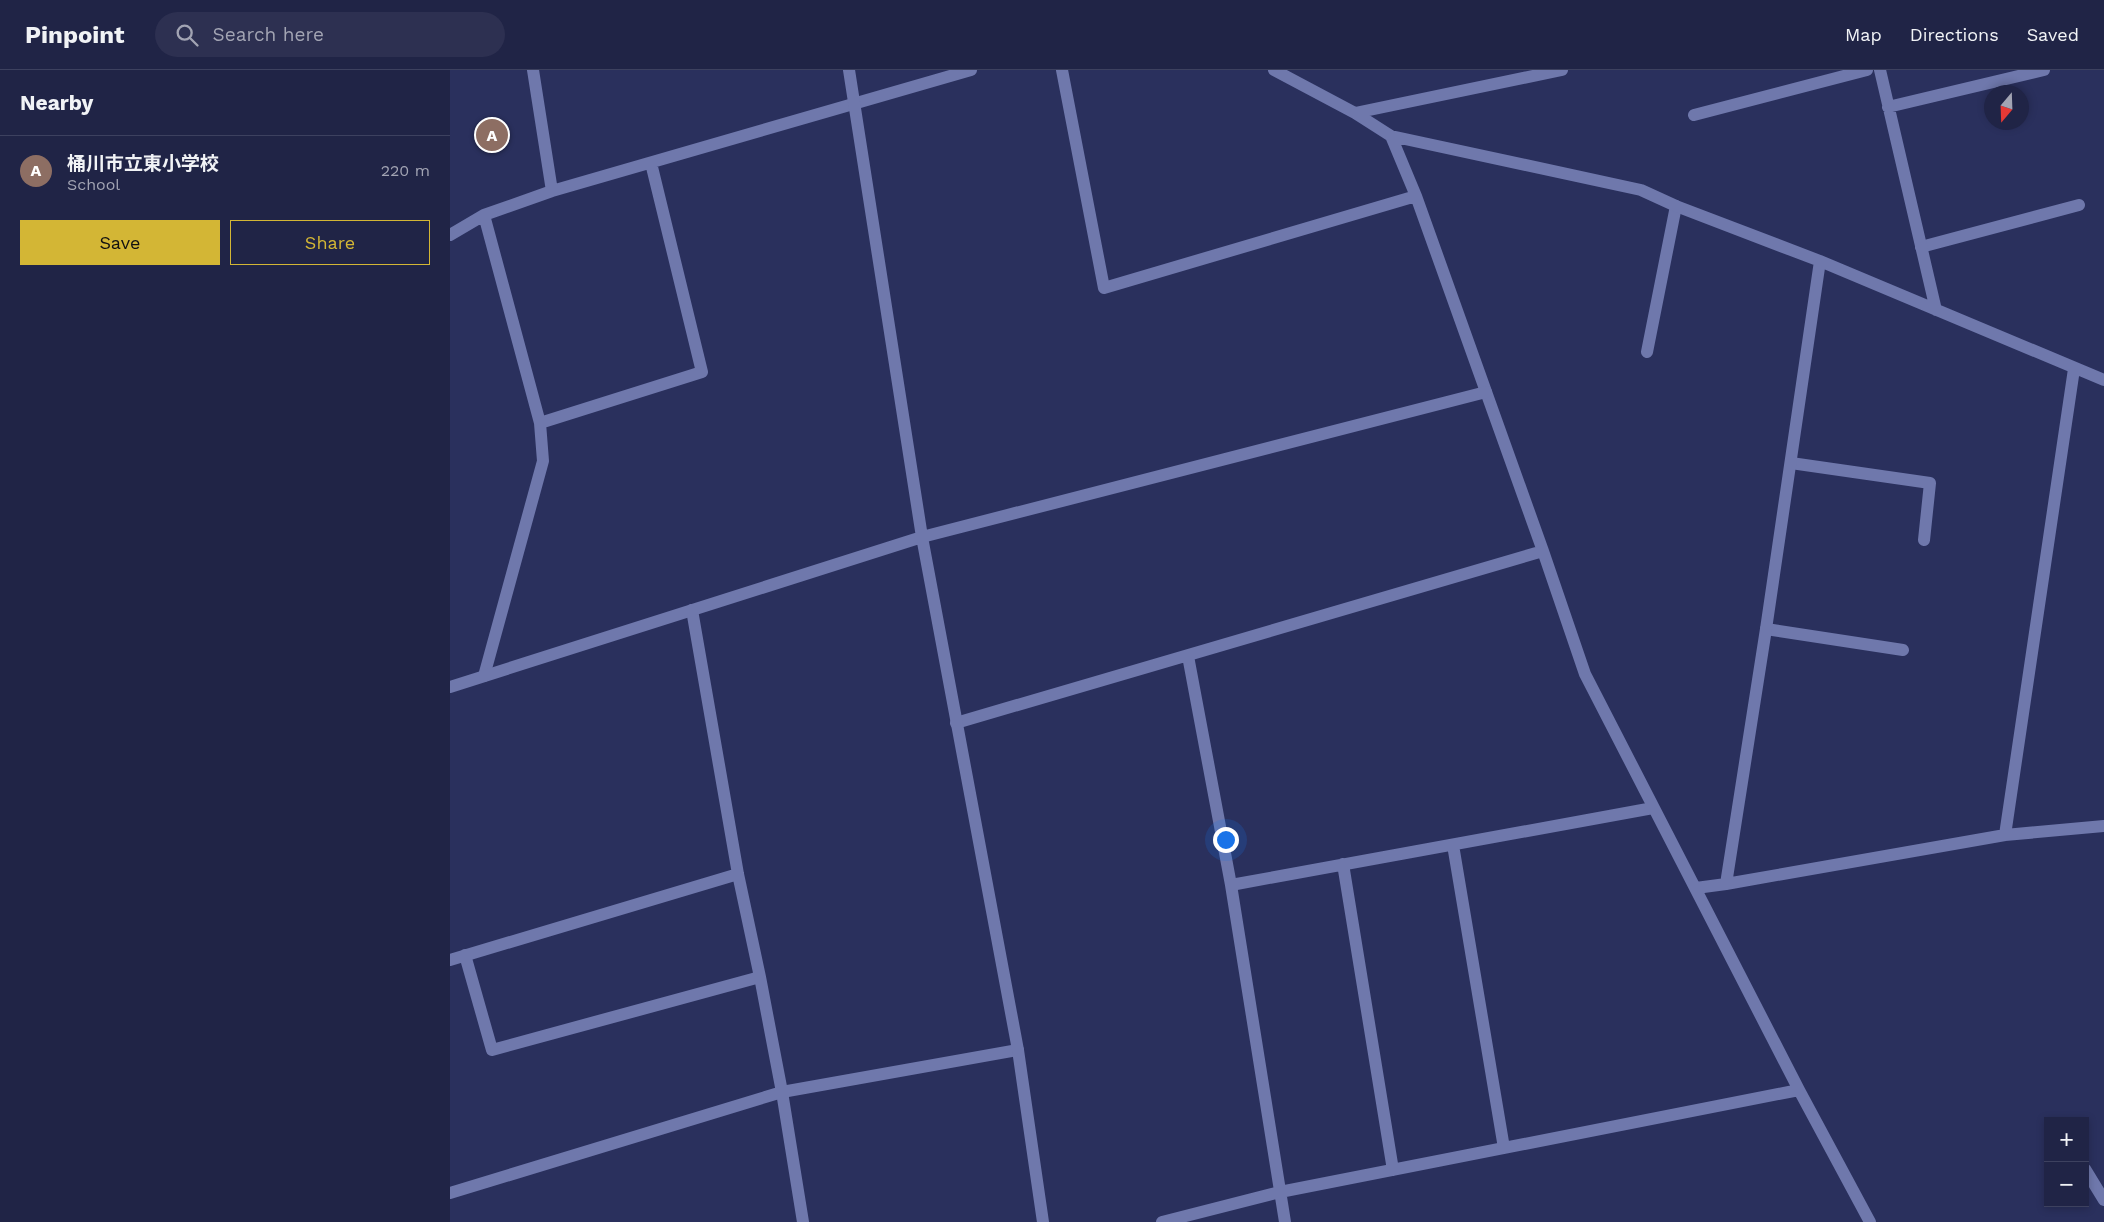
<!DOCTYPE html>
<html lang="en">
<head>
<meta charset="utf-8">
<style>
  body { margin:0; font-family:"Work Sans","Noto Sans JP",sans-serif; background:#2d3051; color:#f1f3f6 }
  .controls { position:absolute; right:15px; bottom:15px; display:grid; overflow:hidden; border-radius:0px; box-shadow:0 2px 8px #0003 }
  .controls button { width:45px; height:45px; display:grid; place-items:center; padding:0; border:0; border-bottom:1px solid #3d415f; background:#202446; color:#f1f3f6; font:25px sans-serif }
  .compass { position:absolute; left:1534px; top:15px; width:45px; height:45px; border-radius:50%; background:#202446; box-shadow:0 2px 8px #0003; rotate:199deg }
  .you { position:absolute; left:775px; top:769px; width:18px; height:18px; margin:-12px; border:4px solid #fff; border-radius:50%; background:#1a73e8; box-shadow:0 0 0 8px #1a73e833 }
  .badge { display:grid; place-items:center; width:32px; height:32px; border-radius:50%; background:#d3b635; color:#fff; font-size:16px; font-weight:700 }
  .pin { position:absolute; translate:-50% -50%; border:2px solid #fff; box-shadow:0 1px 5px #0006 }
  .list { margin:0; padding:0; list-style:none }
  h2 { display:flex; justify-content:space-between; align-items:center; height:65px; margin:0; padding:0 20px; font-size:21px }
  h2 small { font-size:16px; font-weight:400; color:#a2a4b3 }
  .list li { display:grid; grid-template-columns:32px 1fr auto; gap:15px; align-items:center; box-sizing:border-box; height:70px; padding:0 20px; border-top:1px solid #3d415f }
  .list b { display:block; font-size:19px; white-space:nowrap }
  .list p { margin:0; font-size:16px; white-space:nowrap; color:#a2a4b3 }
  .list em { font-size:16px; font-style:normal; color:#a2a4b3 }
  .actions { display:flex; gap:10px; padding:15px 20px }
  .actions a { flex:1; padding:11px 0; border:1px solid #d3b635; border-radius:0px; text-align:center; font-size:18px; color:#d3b635 }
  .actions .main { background:#d3b635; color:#111 }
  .icon { flex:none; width:28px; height:28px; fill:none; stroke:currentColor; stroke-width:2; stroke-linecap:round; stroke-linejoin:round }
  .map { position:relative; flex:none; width:1654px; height:1152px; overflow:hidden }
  header { display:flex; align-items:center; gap:30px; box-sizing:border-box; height:70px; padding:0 25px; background:#202446; border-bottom:1px solid #3d415f }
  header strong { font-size:24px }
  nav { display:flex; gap:28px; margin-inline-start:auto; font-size:18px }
  .search { width:350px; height:45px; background:#2d3051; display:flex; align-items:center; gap:12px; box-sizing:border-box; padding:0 18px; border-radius:28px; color:#a2a4b3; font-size:19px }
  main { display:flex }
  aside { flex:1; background:#202446 }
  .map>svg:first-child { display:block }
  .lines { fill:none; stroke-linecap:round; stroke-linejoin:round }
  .service { stroke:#6f78ac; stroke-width:12 }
  .minor { stroke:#6f78ac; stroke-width:12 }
  .tertiary { stroke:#6f78ac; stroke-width:12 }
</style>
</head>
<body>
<header>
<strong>Pinpoint</strong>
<div class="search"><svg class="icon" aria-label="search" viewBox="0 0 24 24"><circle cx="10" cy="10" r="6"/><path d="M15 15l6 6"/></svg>Search here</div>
<nav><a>Map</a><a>Directions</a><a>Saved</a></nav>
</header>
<main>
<aside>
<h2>Nearby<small></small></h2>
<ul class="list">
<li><span class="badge" style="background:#8d6e63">A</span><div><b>桶川市立東小学校</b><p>School</p></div><em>220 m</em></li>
</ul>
<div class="actions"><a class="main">Save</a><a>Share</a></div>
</aside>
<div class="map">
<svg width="1654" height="1152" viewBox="0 0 1654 1152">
  <rect width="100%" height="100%" fill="#2a305d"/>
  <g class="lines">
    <path class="service" d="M1244 45 1417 0
      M1471 177 1629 135
      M1197 282 1226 136
      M1341 393 1480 413 1474 470
      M1316 559 1453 580"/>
    <path class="minor" d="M83 0 102 121
      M612 0 654 218 966 126
      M824 0 905 43 941 66 1191 120 1226 136 1370 191 1654 310
      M1430 0 1486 240
      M1438 37 1594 0
      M905 43 1112 0
      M941 66 966 126 1093 481 1135 604 1349 1020 1420 1152
      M0 165 34 145 102 121 521 0
      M90 353 252 302 201 93
      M242 540 288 804 310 907 332 1022 353 1152
      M738 586 781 815 835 1152
      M34 606 93 391 90 353 34 145
      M506 653 1093 481
      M1555 765 1624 299
      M1003 775 1054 1078
      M893 794 943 1100
      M1276 814 1316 559 1370 191
      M781 815 1203 738
      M1246 818 1276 814 1555 765 1654 756
      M15 885 42 980 310 907
      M0 890 288 804
      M1635 1099 1654 1130
      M0 1123 332 1022 568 980
      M712 1152 830 1122 1349 1020"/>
    <path class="tertiary" d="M399 0 472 467 568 980 593 1152
      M0 617 472 467 1036 322"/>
  </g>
</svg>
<div class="controls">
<button>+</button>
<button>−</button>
</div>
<svg class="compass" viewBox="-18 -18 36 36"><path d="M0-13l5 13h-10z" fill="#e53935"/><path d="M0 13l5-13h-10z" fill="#a2a4b3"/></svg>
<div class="you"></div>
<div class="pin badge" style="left:42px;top:65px;background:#8d6e63">A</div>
</div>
</main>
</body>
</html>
